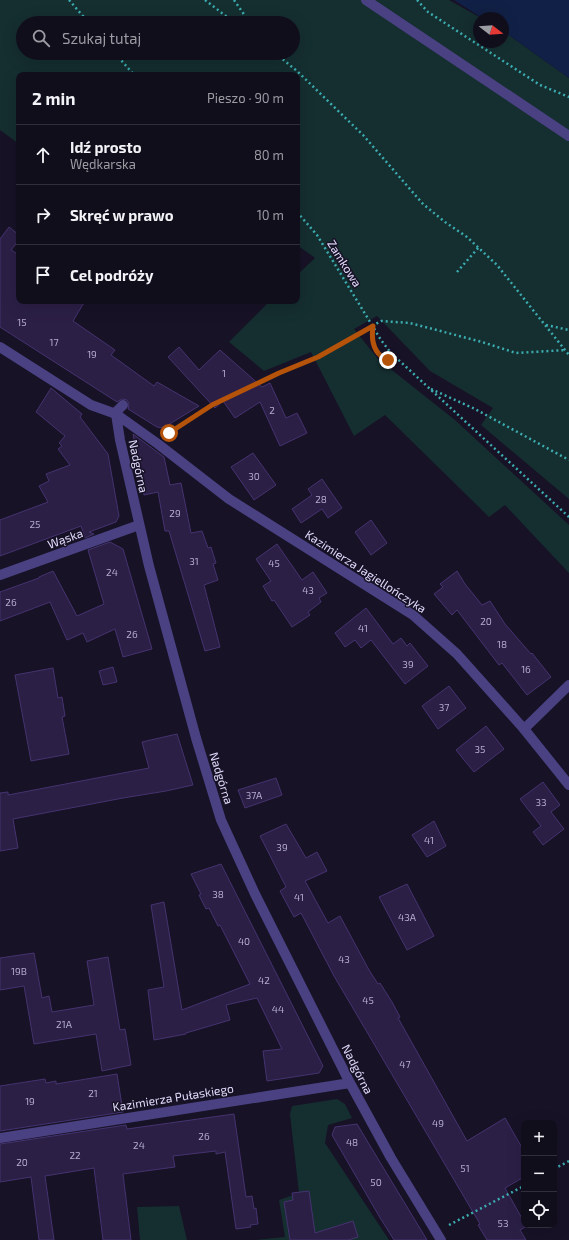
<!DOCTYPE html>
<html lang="pl">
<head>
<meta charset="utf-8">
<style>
  body { margin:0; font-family:"Exo 2",sans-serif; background:#1e1c29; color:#f1f3f6 }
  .controls { position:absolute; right:12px; bottom:12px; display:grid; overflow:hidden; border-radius:8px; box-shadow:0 4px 16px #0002 }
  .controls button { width:36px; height:36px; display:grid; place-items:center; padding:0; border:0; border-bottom:1px solid #302e3b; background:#110e1c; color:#f1f3f6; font:20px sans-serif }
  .compass { position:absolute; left:473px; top:12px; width:36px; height:36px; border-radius:50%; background:#110e1c; box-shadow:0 4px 16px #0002; rotate:107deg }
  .stop { position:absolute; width:12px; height:12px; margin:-9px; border:3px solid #b45309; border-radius:50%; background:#fff }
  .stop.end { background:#b45309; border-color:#fff; box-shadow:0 1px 4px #0008 }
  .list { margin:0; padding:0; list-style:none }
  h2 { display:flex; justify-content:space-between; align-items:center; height:52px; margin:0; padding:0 16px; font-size:17px }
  h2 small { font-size:13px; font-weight:400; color:#9c9ca3 }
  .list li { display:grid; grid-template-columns:26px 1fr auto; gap:12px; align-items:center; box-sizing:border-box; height:60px; padding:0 16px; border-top:1px solid #302e3b }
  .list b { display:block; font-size:15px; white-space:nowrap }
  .list p { margin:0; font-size:13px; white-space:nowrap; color:#9c9ca3 }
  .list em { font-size:13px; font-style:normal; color:#9c9ca3 }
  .icon { flex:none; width:22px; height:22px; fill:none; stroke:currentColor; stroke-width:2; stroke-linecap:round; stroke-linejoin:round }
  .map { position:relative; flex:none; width:569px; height:1240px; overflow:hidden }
  .search { position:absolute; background:#110e1c; box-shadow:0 4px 16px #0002; left:16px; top:16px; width:284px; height:44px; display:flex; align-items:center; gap:10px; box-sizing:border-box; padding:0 14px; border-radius:22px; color:#9c9ca3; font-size:15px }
  .panel { position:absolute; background:#110e1c; box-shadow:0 4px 16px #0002; left:16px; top:72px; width:284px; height:232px; border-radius:8px }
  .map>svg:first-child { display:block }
  .green { fill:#152e30; fill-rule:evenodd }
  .water { fill:#112046 }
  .building { fill:#2b1f46; stroke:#45336f }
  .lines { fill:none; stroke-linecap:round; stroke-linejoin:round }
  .path { stroke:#3bacaf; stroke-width:2.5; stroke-dasharray:2 3; stroke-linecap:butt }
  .lane { stroke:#494181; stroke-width:10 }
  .street { stroke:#494181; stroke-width:10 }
  .route { stroke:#b45309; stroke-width:5 }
  .labels { text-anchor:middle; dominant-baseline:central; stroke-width:3; stroke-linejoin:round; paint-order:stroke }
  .number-label { font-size:10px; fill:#b4abce }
  .street-label { font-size:12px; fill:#e1dafc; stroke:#171226 }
</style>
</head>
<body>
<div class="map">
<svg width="569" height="1240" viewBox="0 0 569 1240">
  <rect width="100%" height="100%" fill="#171226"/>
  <path class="green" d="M0 0H449L481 18H479V42H503V31L569 78V499L481 425 493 408 430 371 377 316 354 329 378 359 455 420 569 525V573L505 505 489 517 385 415 354 436 311 352 264 371 229 342 270 301H297V275L315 258 297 245V75H19V144L0 130ZM23 23H293V53H23Z
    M337 1099 345 1104 352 1118 328 1125 325 1143 389 1240H255L285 1237 279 1200 299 1193 290 1114 292 1106Z
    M179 1206 187 1240H140L137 1207Z"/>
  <path class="water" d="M454 0H569V78L503 31V18H482Z"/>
  <path class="building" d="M9 227 19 235V240L11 250 19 255V301H85L73 321 115 350 111 355 154 386 157 382 199 406 163 428 157 427 128 409 129 404 127 400 122 399 117 402 0 327V239Z
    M179 347 199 370 220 350 262 387 270 383 286 418 297 413 307 433 280 446 260 402 235 418 223 401 215 408 168 357Z
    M51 388 82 414 80 417 108 454 119 516 116 522 89 532 94 534 85 538 81 526 0 556V520L48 502 39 486 49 481 46 474 70 465 58 449 62 446 59 443 65 436 36 412Z
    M133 434 164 457 170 485 181 483 191 533 202 531 208 548 211 547 216 563 213 564 218 580 204 585 220 647 205 651 169 531H165L158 492 144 495Z
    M253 453 276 485 254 500 231 467Z
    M322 479 342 508 328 518 322 509 301 523 292 509 312 495 308 489Z
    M371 520 387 543 371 555 355 532Z
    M110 542 123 549 152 649 123 657 115 629 87 642 83 633 67 640 50 602 0 621V592L39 578V577L53 571 77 616 104 604 88 550Z
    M277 544 302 580 313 572 327 593 319 598 321 602 308 612 310 615 292 627 274 600 272 601 263 586 271 581 256 559Z
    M457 571 465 584 482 605 490 601 505 624 531 654 532 653 551 677 527 695 502 663 499 665 457 610 452 615 434 594 443 587 440 584Z
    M366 608 393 644 401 638 407 646 410 643 428 666 405 684 371 640 361 648 355 640 345 647 335 633Z
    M113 667 117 682 103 685 99 671Z
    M53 668 58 698 62 697 65 716 62 717 69 754 31 761 15 675Z
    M449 686 466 708 438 729 422 706Z
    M486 726 504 749 474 772 456 750Z
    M177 734 193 785 166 791 123 798 13 819 18 848 0 851V793L8 792V795L149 768 142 742Z
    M276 778 282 795 245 808 238 790Z
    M543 782 560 805 551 812 564 829 543 845 533 832 541 826 520 799Z
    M434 821 446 846 427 857 412 835Z
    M286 824 306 858 317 852 327 871 305 881 328 923 340 916 369 970 378 984 380 983 392 1002 400 1017 398 1018 467 1141 505 1118 521 1146 524 1151V1177L505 1188 524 1222V1225L527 1226 520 1230 526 1240H487L478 1225 480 1224 334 976 301 913 294 917 280 891 286 887 260 836Z
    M221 864 323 1066 319 1073 267 1081 263 1051 282 1049 257 998 226 1005 230 1020 186 1033V1034L154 1040 148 990 164 987 151 905 164 902 182 1010 250 984 220 925 218 926 209 908 206 909 199 895 201 894 191 874Z
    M407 884 434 936 407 950 379 897Z
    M34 953 42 998 49 996 52 1012 94 1005 87 961 108 957 120 1030 125 1029 131 1065 102 1071 96 1034 34 1044 24 986 0 990V958Z
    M117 1074 123 1112 0 1131V1086L45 1079 46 1083 56 1081V1084Z
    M234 1114 246 1197 252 1196 254 1209 256 1208 258 1224 250 1225 251 1227 236 1229 225 1152 216 1154V1151L173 1156 175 1167 123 1174 131 1240H103L94 1168 45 1176 54 1240H39L31 1177 0 1182V1144L126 1125 127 1129Z
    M357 1124 372 1149 427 1240H394L379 1216 332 1135 335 1127Z
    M309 1191 315 1233 353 1221 358 1237 348 1240H290L284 1202 293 1200 292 1193Z"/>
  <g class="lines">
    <path class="path" d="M69 0 89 23
      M205 0 235 23
      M234 0 250 23
      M417 0 428 12 540 85 569 97
      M115 53 134 75
      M275 53 297 71 363 135 423 204 445 222 467 237 497 265 569 355
      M297 212 317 235 381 340 391 353 569 517
      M457 272 479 247
      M546 325 569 330
      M373 326C371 343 375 363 396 359
      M431 389 475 409 569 460
      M169 433 212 405 279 373 318 357 381 321 410 323 482 342 516 353 566 350
      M554 1169 569 1161
      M449 1225 524 1186"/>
    <path class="lane" d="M115 413 123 405
      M524 729 569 685"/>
    <path class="street" d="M366 0 569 136
      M0 347 91 405 116 414 158 444 229 499 413 615 457 654 524 729 569 785
      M116 414 120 440 149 566 196 738 221 820 255 894 350 1083 391 1158 441 1240
      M0 575 139 525
      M0 1138 350 1083"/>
  </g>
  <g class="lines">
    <path class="route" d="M169 433 212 405 279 373 318 357 373 326C371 340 373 354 388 360"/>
  </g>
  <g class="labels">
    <g class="number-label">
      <text x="22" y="322">15</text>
      <text x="54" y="342">17</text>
      <text x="92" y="354">19</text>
      <text x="224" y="373">1</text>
      <text x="272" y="410">2</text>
      <text x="254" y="476">30</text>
      <text x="321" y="499">28</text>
      <text x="175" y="513">29</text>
      <text x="35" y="524">25</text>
      <text x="194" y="561">31</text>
      <text x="274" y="563">45</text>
      <text x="112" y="572">24</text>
      <text x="308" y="590">43</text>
      <text x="11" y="602">26</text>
      <text x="486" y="621">20</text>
      <text x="363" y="628">41</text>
      <text x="132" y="634">26</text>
      <text x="502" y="644">18</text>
      <text x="408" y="664">39</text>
      <text x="526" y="669">16</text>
      <text x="444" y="707">37</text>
      <text x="480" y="749">35</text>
      <text x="254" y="795">37A</text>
      <text x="541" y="802">33</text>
      <text x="429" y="840">41</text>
      <text x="282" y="847">39</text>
      <text x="218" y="894">38</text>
      <text x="299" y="897">41</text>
      <text x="407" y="917">43A</text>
      <text x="244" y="941">40</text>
      <text x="344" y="959">43</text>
      <text x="19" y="971">19B</text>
      <text x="264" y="980">42</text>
      <text x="368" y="1000">45</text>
      <text x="278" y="1009">44</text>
      <text x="64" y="1024">21A</text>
      <text x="405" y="1064">47</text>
      <text x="93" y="1093">21</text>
      <text x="30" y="1101">19</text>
      <text x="438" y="1123">49</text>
      <text x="204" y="1136">26</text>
      <text x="352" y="1142">48</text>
      <text x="139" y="1145">24</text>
      <text x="75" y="1155">22</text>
      <text x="22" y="1162">20</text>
      <text x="465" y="1168">51</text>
      <text x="376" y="1182">50</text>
      <text x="503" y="1223">53</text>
    </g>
    <g class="street-label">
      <text transform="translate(345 263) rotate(58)">Zamkowa</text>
      <text transform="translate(139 466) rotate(78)">Nadgórna</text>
      <text transform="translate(65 538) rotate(-20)">Wąska</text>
      <text transform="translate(366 571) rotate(33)">Kazimierza Jagiellończyka</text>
      <text transform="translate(222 778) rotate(73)">Nadgórna</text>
      <text transform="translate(358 1069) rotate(63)">Nadgórna</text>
      <text transform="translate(173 1097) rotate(-9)">Kazimierza Pułaskiego</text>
    </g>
  </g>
</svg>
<div class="controls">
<button>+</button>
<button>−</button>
<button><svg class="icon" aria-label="locate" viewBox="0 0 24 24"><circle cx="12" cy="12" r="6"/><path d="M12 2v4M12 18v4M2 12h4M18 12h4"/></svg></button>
</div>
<svg class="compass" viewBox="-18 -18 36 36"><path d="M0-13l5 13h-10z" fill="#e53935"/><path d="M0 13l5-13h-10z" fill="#9c9ca3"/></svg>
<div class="stop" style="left:169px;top:433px"></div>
<div class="stop end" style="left:388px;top:360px"></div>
<div class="search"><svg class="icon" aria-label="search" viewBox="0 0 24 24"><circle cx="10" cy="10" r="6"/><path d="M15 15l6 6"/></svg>Szukaj tutaj</div>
<section class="panel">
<h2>2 min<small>Pieszo · 90 m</small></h2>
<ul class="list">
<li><svg class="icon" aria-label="ahead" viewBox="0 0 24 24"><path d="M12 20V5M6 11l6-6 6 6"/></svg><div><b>Idź prosto</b><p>Wędkarska</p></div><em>80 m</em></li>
<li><svg class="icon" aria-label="right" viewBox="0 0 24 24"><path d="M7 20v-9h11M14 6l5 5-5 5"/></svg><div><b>Skręć w prawo</b></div><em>10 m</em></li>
<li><svg class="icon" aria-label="arrive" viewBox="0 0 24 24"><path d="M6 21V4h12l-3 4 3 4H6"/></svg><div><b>Cel podróży</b></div></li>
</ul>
</section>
</div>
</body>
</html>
